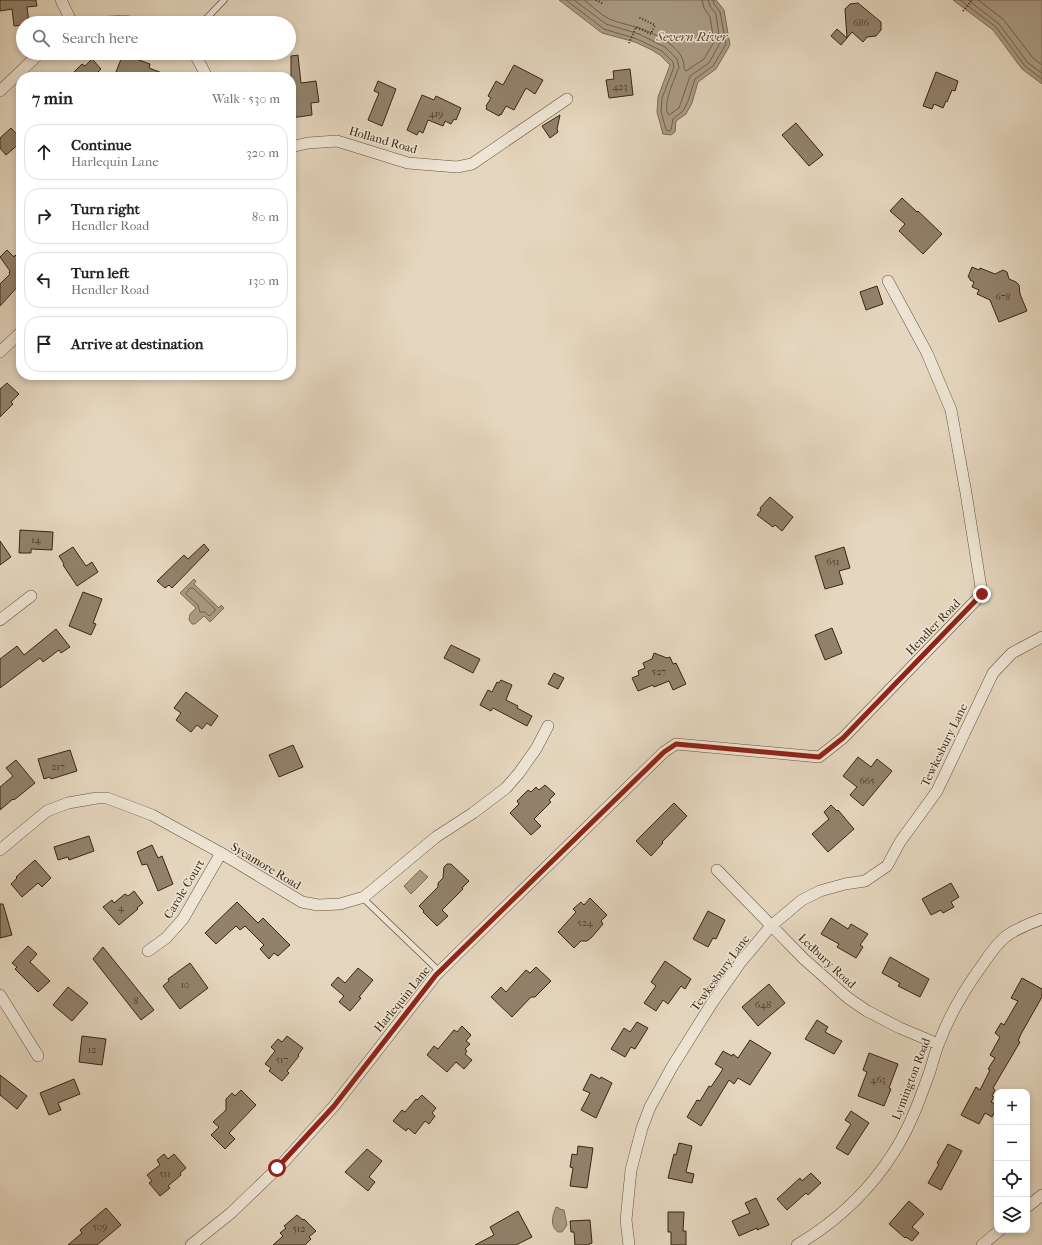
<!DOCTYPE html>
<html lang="en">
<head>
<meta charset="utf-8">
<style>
  body { margin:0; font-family:"IM FELL French Canon",serif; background:#f2f2f2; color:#202124 }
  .controls { position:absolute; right:12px; bottom:12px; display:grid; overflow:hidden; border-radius:8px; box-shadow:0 2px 6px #0003 }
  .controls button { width:36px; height:36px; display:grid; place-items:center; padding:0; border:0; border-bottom:1px solid #e0e0e0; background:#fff; color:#202124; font:20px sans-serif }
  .stop { position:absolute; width:12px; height:12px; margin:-9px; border:3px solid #8f2418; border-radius:50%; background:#fff }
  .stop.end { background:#8f2418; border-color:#fff; box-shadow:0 1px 4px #0008 }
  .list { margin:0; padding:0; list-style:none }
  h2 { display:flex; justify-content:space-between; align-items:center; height:52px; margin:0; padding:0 16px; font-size:17px }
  h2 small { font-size:13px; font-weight:400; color:#757577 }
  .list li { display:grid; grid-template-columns:26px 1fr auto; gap:12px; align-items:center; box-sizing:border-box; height:56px; margin:0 8px 8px; padding:0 8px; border:1px solid #e0e0e0; border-radius:16px }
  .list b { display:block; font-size:15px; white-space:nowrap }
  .list p { margin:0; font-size:13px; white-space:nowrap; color:#757577 }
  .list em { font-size:13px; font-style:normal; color:#757577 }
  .icon { flex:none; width:22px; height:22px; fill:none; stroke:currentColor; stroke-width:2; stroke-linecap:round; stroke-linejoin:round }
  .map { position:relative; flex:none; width:1042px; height:1245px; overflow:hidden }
  .search { position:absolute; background:#fff; box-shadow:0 2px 6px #0003; left:16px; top:16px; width:280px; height:44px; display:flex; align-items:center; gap:10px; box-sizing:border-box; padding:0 14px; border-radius:22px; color:#757577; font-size:15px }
  .panel { position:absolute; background:#fff; box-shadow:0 2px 6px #0003; left:16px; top:72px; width:280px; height:308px; border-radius:16px }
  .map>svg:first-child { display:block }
  .water { fill:#aa9b84; stroke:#7c6c56 }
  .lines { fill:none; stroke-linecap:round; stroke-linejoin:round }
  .shore { stroke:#71604b; stroke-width:1 }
  .building { fill:#92826c; stroke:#382612 }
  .service-casing { stroke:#63523d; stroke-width:7 }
  .minor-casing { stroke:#63523d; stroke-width:12 }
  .path { stroke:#382612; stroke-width:2; stroke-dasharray:1 2; stroke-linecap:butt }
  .service { stroke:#eee5d5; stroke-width:5.5 }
  .minor { stroke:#eee5d5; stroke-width:11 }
  .route { stroke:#8f2418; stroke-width:5 }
  .labels { text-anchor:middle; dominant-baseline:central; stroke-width:3; stroke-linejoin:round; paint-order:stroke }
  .number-label { font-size:10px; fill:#4e3d28 }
  .street-label { font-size:12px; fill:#382612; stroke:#eee5d5 }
  .water-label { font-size:13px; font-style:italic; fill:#5a4934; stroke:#eee5d5 }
</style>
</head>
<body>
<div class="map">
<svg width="1042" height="1245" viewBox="0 0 1042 1245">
  <rect width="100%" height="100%" fill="#e5d7bf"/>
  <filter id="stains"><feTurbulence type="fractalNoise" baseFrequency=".005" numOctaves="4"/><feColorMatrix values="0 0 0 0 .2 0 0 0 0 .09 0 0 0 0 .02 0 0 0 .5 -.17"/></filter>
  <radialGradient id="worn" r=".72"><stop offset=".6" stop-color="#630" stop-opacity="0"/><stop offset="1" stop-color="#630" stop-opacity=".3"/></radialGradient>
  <path class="water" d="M559 0H716L724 10 730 45 716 69 698 82 692 103 686 114 676 121 675 132 671 135 663 134 657 112 658 97 670 65 660 55 650 49 635 42 602 33Z
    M953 0H1042V84L1022 69 993 30Z
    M194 579 196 581 194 584 219 608 221 605 224 608 210 622 204 616 195 624H192L189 620 190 614 196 608 180 593Z
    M420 870 428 877 411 894 404 886Z
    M556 1207 559 1208V1209L564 1210 567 1225 562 1232H558C549 1225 553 1215 556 1207Z"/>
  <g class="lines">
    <path class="shore" d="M566 0 604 29 637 39 662 51 673 62 674 67 662 98 661 111 666 130 669 131 671 130 673 119 683 111 688 101 695 79 713 66 726 44 720 12 714 4 713 0
      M574 0 606 24 639 34 665 47 677 59 679 67C675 78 661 107 669 115L679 108 690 76 709 63 720 43 716 14 710 6 708 0
      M584 0C592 6 600 14 609 19 618 23 630 25 639 28 656 34 686 48 684 69L686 71 704 59 714 42 710 17 704 8 702 0
      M960 0 996 27 1025 66 1042 79
      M968 0 999 24 1028 63 1042 73
      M978 0 1003 19 1033 58 1042 65
      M190 588H193L215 609V611L209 616 205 612H200L198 605 186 594Z"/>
  </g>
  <path class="building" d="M0 0H36L37 6 27 7 29 23H23V25L14 26 12 9 0 11Z
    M858 3 881 22V30L876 36 867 37 863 42 852 32 847 38 845 9 850 4Z
    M837 29 847 38 841 45 831 36Z
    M123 54 150 64 149 68 170 76V77H130L116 72Z
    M298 55 301 83 316 81 319 102 311 103 312 115 291 118V56Z
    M92 59 101 69 94 76 95 77H69L82 64 85 66Z
    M514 65 543 80 535 94 526 88 514 110 506 106 501 115 500 114 499 116 486 109 487 107 486 106 491 98 488 96 496 81 503 85Z
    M630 69 633 95 609 98 606 80 614 79 613 71Z
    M936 72 958 81 955 91 952 90 947 102 946 101 943 108 934 104 932 109 923 106Z
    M378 81 396 89 382 126 368 120 379 93 374 91Z
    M422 95 434 100 436 96 461 108 456 120 454 119 451 124 445 121 443 126 428 120 423 133 419 131 417 135 407 130Z
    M560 115 557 129 558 132 550 138 542 126Z
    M796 123 823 155 809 166 782 135Z
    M11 128 21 139V142L6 155 0 148V138Z
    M902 198 917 212 918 211 942 234 923 254 899 231 905 224 890 211Z
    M7 250 14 257 15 255 21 261V285L20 284 0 306V284L10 274 9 273 10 271 0 257Z
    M972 267 979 270 980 268 995 274 1003 270 1007 272 1009 279 1016 282 1019 285 1020 294 1027 311 999 322 990 300 977 294 979 290 972 287 974 282 970 280V278L968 277Z
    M877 286 883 304 866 310 860 292Z
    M7 383 19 394 11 402 13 404 0 417V389Z
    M770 497 793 517 782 531 775 525 773 527 757 515 761 510 760 508Z
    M20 530 53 532 52 550 31 549V553H19Z
    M0 541 11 557 0 565Z
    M204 544 209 550 172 588 169 585 165 588 157 581 184 555 188 559Z
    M73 547 86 566 92 562 98 572 77 586 63 565 64 564 59 556Z
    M844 547 850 568 839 571 843 584 825 589 815 556Z
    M83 592 102 599 93 623 96 624 91 635 69 626Z
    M832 628 842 653 825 660 815 635Z
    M56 629 70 647 61 653 59 650 43 662 40 658 0 688V659L17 646 24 655Z
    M451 645 480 659 473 673 444 658Z
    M654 653 667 658 670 657 673 664 676 663 686 684 673 690 669 681 654 687 653 685 638 691 632 678 639 675 638 671 645 668 643 663 652 659Z
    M554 673 564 678 558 689 548 684Z
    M501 680 512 685 506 700 518 706 517 708 532 716 527 726 493 708 491 711 480 705 488 690 492 692 497 682 499 683Z
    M186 692 218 716 211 726 207 723 202 729 197 725 191 732 176 720 181 713 174 708Z
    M293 745 303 767 279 777 269 755Z
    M70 750 77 771 51 779 50 777 44 779 38 759Z
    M858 757 871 767 877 759 892 771 863 806 850 795 857 787 843 776Z
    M16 760 35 783 14 800 13 799 0 810V787L13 776 6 768Z
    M545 785 555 794 549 800 551 802 534 819 541 826 531 835 510 813 519 804 517 801 528 790 531 792 536 787 539 790Z
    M674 803 687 816 662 842 663 843 651 856 636 841Z
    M831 805 837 811 838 810 854 829 828 852 812 834 829 819 824 812Z
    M89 836 94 851 69 860 68 857 58 860 54 847Z
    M152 845 158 858 162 856 173 884 158 891 147 864 142 865 137 852Z
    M35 860 51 878 42 887 38 883 22 897 11 884 17 878 16 877Z
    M447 864H451L469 881 462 888 463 889 442 910 448 916 437 926 423 912 424 911 419 906 438 887V883L443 878 444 867Z
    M951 883 959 897 951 902 954 907 943 913 941 910 931 915 922 899Z
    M134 891 143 903 137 908 138 909 119 925 103 907 112 900 114 903 125 894 128 896Z
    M590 898 607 915 601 921 603 924 592 937 587 941H581L574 948 558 932 576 912 573 909 581 902 584 905Z
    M237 902 258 923 263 918 290 945 278 956 274 953 269 959 260 949 264 945 245 926 240 930 236 926 216 944 205 933Z
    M0 904H3L12 935 0 938Z
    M708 911 725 920 716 939 713 938 708 947 693 939Z
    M831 918 848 929 851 924 868 934 860 945 863 947 856 958 837 947 839 944 821 934Z
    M28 946 37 954 30 962 50 981 38 992 15 969 17 967 12 963Z
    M103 947 154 1010 141 1020 93 959Z
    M890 957 929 979 920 997 898 986 900 983 882 973Z
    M665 961 691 979 685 989 681 986 668 1004 663 1000 656 1011 644 1003 656 986 651 982Z
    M190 963 208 988 180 1009 163 986 169 981 168 979Z
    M536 967 551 981 535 997H531L512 1017 491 997 501 987 506 992 526 970 530 973Z
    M358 968 373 980 359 997 361 998 350 1011 339 1002 344 996 331 985 338 977 345 983Z
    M1022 978 1042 989V997L1021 1034 1018 1041 1020 1042 993 1088 995 1090 992 1096 994 1097 991 1102 997 1105V1107L992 1117 985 1113 979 1124 961 1115 976 1087 980 1090 990 1070 988 1069 995 1058 990 1055 1000 1037 995 1033 1001 1023 1004 1025 1018 1001 1011 998Z
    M769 984 785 1003 758 1026 742 1007Z
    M68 987 88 1003 72 1021 53 1005Z
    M817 1020 828 1027 825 1032 842 1041 834 1054 805 1039Z
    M637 1022 648 1028 635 1049 631 1047 625 1057 611 1049 624 1028 630 1032Z
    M462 1026 471 1035 466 1041 470 1044 465 1049 467 1051 465 1054 472 1060 464 1069 456 1062 447 1072 427 1055 434 1046 438 1049 454 1030 457 1032Z
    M82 1036 106 1039 102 1065 79 1062Z
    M287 1036 303 1048 298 1055 299 1056 287 1071 289 1073 282 1081 269 1071 271 1068 265 1064 275 1051 271 1047 278 1039 282 1042Z
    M750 1040 771 1053 750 1085 738 1078 734 1084 729 1080 701 1126 687 1117 697 1100 700 1101 709 1086 711 1087 723 1069 715 1064 723 1051 732 1056 733 1054 738 1058Z
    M869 1053 898 1064 889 1088 891 1089 884 1106 858 1096 867 1072 863 1070Z
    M591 1074 600 1079 601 1077 612 1083 596 1118 581 1110 590 1093 583 1090Z
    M0 1075 27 1096 17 1109 0 1095Z
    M74 1079 80 1094 58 1103 61 1110 49 1115 40 1093Z
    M241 1090 256 1105 229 1133 235 1139 225 1149 211 1135 219 1127 213 1122 226 1110V1099L232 1093 235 1096Z
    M422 1095 436 1108 432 1113 435 1116 429 1124 425 1121 415 1134 408 1128 406 1131 393 1121 402 1110 405 1112 416 1099 417 1100Z
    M851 1111 869 1123 848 1155 836 1148 851 1124 845 1120Z
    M679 1143 692 1146 686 1172 694 1174 692 1183 668 1178 674 1154 676 1155Z
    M948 1144 962 1151 941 1190 928 1183 939 1164 937 1163Z
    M578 1146 593 1148 587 1188 570 1186 573 1168 570 1167 572 1154 577 1155Z
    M367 1149 382 1161 369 1177 375 1182 368 1191 345 1172Z
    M164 1154 168 1159 174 1154 186 1168 180 1173 181 1175 168 1186 170 1188 160 1196 149 1183 152 1181 147 1175 160 1165 157 1160Z
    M811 1173 821 1183 808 1195 806 1193 787 1210 777 1199 800 1178 802 1181Z
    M756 1198 769 1225 757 1230V1228L739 1236 732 1221 750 1213 745 1203Z
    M909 1201 924 1214 912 1227 919 1233 912 1241 906 1237 905 1238 889 1224Z
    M106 1208 121 1225 97 1245H68L82 1233 80 1230Z
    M518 1211 532 1237 516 1245H475L494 1235 490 1227Z
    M668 1212H684L683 1231H686V1245H671V1232H668Z
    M297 1215 303 1220 304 1219 316 1231 309 1237 311 1239 305 1245H273L283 1236 280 1233 286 1228 284 1226Z
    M590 1220 592 1243 589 1244V1245H575L574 1232H571L570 1221Z"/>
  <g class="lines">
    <defs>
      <path id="service" d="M202 23 224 0
        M364 897 367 902 440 972"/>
      <path id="minor" d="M61 0 72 23
        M91 23 124 21 135 23
        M193 53 197 58 207 77
        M0 91 40 53
        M291 147 308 143 337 141 408 163 457 167 472 164 567 99
        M0 352 21 332
        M0 620 31 596
        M0 850 47 811 68 803 97 798H107L152 815 221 853 302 902 318 905 340 904 364 897 436 837 473 813 506 788 519 773 536 749 548 726
        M717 870 804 959 848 998 867 1011 900 1028 938 1044
        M148 951 166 938 183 919 221 853
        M0 995 38 1056
        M1027 1207 1042 1195
        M191 1245 231 1213 283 1163 334 1106 436 975 494 918 664 752 676 744 819 757 843 738 982 594 966 493 951 410 927 353 888 281
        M629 1245 626 1220 631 1170 642 1128 650 1107 672 1067 712 1003 740 963 771 926 802 900 820 891 845 884 865 881 887 866 900 842 937 791 993 673 1012 653 1042 637
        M797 1245C836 1222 870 1190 894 1152 910 1127 920 1099 930 1071 933 1062 935 1052 939 1043 950 1013 964 990 983 964 989 955 996 945 1004 938 1013 930 1031 923 1042 919
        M982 1245 1000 1230"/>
    </defs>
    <use href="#service" class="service-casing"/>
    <use href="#minor" class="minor-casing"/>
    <path class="path" d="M596 0 603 4
      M963 11 972 0
      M629 43 636 27 651 34 655 25 638 17"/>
    <use href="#service" class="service"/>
    <use href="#minor" class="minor"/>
  </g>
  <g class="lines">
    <path class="route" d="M277 1168 334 1106 436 975 494 918 664 752 676 744 819 757 843 738 982 594"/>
  </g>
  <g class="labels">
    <g class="number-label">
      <text x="861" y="23">686</text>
      <text x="620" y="87">423</text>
      <text x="436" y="114">419</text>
      <text x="1003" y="297">678</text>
      <text x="36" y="540">14</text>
      <text x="833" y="562">651</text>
      <text x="659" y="672">527</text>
      <text x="58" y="767">217</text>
      <text x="867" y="781">665</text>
      <text x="121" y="908">4</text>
      <text x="585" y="923">524</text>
      <text x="185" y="985">10</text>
      <text x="136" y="1001">8</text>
      <text x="763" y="1005">648</text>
      <text x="92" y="1050">12</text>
      <text x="282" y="1060">517</text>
      <text x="878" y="1080">463</text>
      <text x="165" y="1174">511</text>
      <text x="100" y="1227">509</text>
      <text x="299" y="1229">512</text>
    </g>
    <g class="street-label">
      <text transform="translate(383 140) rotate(16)">Holland Road</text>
      <text transform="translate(933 627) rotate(-46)">Hendler Road</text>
      <text transform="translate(944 745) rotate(-64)">Tewkesbury Lane</text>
      <text transform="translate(266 866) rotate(31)">Sycamore Road</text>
      <text transform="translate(184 889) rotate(-59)">Carole Court</text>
      <text transform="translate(827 961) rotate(43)">Ledbury Road</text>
      <text transform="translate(720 973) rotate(-54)">Tewkesbury Lane</text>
      <text transform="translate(402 999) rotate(-51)">Harlequin Lane</text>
      <text transform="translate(911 1079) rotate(-69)">Lymington Road</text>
    </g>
    <g class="water-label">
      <text x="692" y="36">Severn River</text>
    </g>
  </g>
  <rect width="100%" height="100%" filter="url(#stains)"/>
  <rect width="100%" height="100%" fill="url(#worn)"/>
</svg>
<div class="controls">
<button>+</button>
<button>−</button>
<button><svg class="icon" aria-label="locate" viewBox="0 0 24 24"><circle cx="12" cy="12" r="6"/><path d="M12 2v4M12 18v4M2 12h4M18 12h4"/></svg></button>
<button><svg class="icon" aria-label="layers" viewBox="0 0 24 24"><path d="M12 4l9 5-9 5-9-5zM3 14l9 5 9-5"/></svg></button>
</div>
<div class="stop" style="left:277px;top:1168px"></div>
<div class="stop end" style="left:982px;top:594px"></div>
<div class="search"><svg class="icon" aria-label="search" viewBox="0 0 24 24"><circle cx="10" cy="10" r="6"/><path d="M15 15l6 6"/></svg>Search here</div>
<section class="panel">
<h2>7 min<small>Walk · 530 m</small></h2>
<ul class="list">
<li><svg class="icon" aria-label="ahead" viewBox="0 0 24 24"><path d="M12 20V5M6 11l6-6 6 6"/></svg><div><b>Continue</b><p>Harlequin Lane</p></div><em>320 m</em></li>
<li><svg class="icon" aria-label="right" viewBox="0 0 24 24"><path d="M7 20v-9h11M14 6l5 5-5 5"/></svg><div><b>Turn right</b><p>Hendler Road</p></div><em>80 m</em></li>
<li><svg class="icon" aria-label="left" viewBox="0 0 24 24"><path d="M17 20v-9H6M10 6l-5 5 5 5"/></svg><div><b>Turn left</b><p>Hendler Road</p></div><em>130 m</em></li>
<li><svg class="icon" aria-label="arrive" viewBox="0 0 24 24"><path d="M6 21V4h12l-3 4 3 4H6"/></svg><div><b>Arrive at destination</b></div></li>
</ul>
</section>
</div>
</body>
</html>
